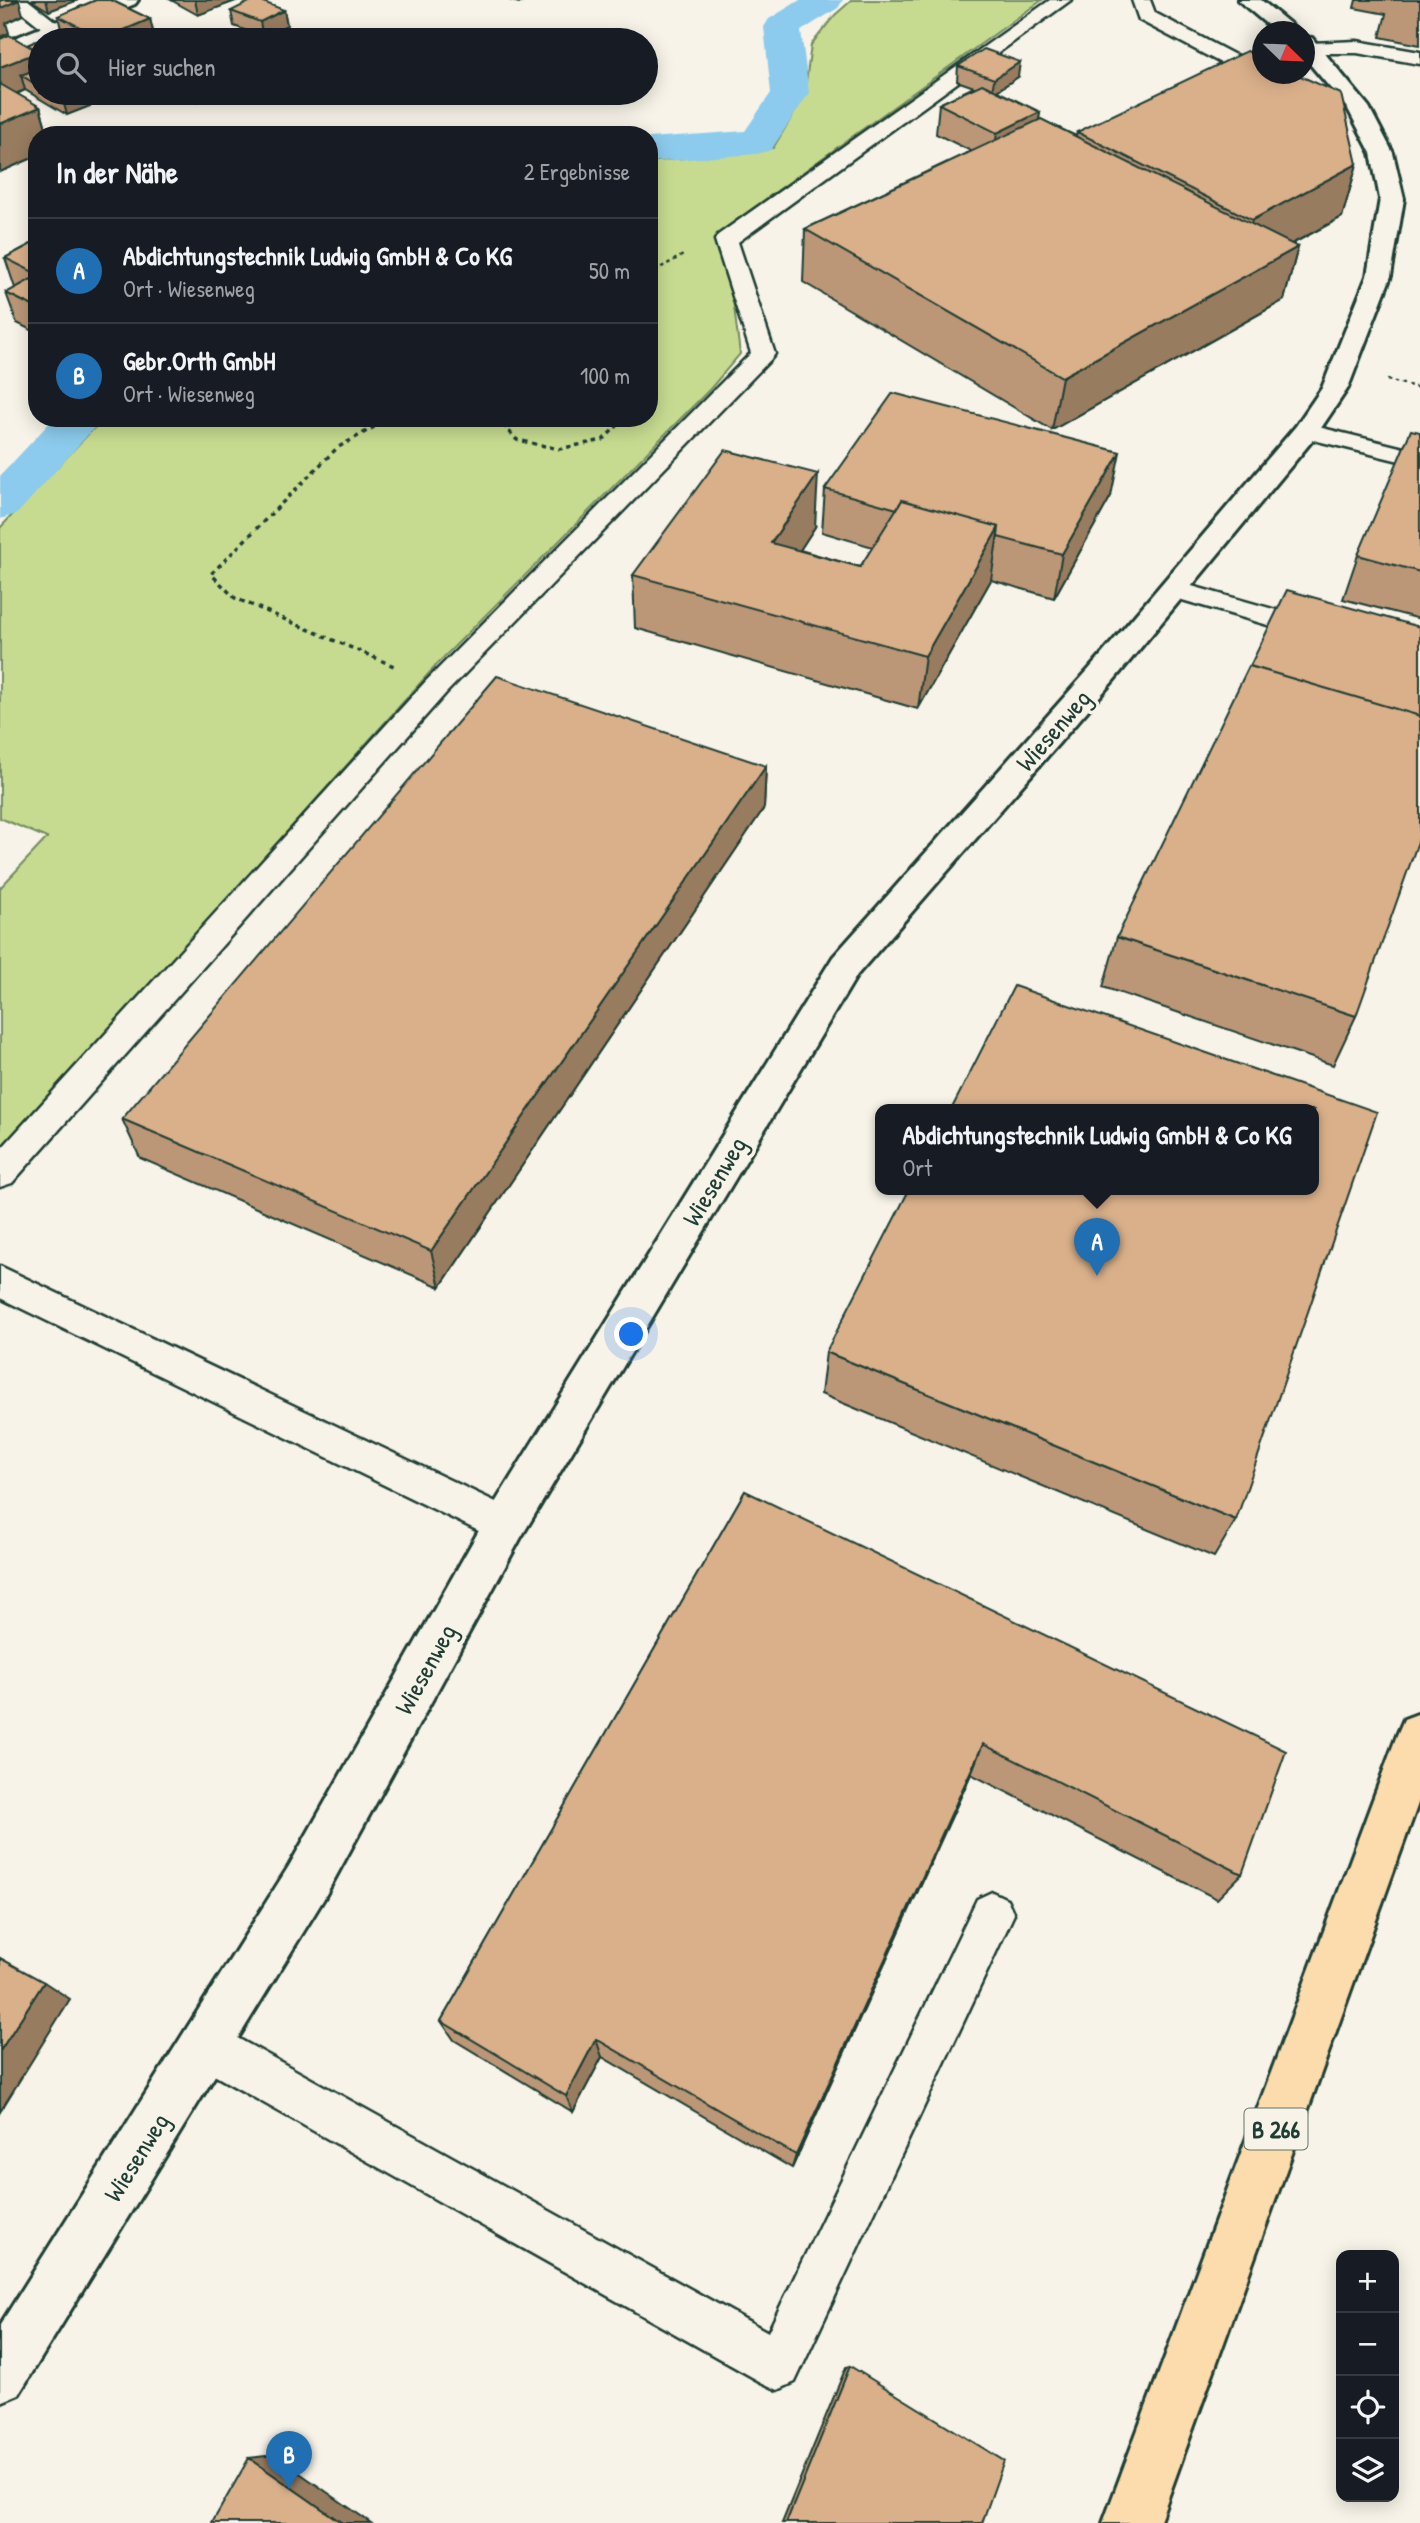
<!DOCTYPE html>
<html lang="de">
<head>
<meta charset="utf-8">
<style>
  body { margin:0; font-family:"Patrick Hand",sans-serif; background:#242831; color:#f1f3f6 }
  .controls { position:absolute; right:21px; bottom:21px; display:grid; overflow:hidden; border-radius:14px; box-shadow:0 4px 18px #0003 }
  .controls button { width:63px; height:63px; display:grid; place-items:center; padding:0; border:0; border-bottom:2px solid #363941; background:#171b24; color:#f1f3f6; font:35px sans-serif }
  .compass { position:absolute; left:1252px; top:21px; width:63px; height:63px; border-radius:50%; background:#171b24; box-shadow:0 4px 18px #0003; rotate:113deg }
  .you { position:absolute; left:632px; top:1335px; width:24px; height:24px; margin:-18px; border:5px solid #fff; border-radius:50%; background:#1a73e8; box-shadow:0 0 0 10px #1a73e833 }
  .badge { display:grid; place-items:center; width:46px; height:46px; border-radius:50%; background:#1f6fb2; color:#fff; font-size:23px; font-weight:700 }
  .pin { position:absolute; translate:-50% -58px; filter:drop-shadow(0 2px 4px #0008) }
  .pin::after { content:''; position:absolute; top:37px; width:24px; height:21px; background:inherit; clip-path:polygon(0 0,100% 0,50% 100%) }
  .popup { position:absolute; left:875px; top:1104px; width:444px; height:91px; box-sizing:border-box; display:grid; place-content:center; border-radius:14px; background:#171b24; filter:drop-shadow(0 2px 5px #0005); font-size:23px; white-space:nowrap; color:#9ea1a6 }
  .popup b { font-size:26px; color:#f1f3f6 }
  .popup::after { content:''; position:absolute; left:50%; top:100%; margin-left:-14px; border:14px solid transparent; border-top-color:#171b24 }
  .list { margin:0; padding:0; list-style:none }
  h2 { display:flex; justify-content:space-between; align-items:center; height:91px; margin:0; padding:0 28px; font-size:30px }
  h2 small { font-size:23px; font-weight:400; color:#9ea1a6 }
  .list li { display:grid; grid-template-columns:46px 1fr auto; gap:21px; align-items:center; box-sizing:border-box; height:105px; padding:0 28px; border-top:2px solid #363941 }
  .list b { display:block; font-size:26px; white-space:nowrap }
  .list p { margin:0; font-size:23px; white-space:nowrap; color:#9ea1a6 }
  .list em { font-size:23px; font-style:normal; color:#9ea1a6 }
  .icon { flex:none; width:38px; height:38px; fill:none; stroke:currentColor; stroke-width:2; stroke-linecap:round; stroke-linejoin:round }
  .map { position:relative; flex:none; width:1420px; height:2523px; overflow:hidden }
  .search { position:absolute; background:#171b24; box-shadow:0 4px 18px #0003; left:28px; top:28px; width:630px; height:77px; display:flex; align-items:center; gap:18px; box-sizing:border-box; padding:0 24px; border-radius:38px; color:#9ea1a6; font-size:26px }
  .panel { position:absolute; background:#171b24; box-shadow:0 4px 18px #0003; left:28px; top:126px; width:630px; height:301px; border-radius:28px }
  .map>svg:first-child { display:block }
  .green { fill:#c7db90; stroke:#738c62; stroke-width:2 }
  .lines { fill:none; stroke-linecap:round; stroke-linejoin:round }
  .canal { fill:#8ccbed; fill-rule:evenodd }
  .service-casing { stroke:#1f3d34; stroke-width:5 }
  .minor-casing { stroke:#1f3d34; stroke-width:6 }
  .trunk-casing { stroke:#1f3d34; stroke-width:6 }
  .path-far1 { stroke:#1f3d34; stroke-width:2.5; stroke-dasharray:3.5 3.5; stroke-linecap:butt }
  .path { stroke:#1f3d34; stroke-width:3.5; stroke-dasharray:4.5 4.5; stroke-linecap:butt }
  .service { fill:#f7f3e8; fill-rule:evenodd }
  .minor { fill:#f7f3e8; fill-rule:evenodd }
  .trunk { fill:#fcdcac; fill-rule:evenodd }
  .wall { fill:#bb9777; stroke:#1f3d34; stroke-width:2 }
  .shaded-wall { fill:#987b61; stroke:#1f3d34; stroke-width:2 }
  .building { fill:#d9b08a; stroke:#1f3d34; stroke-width:2 }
  .labels { text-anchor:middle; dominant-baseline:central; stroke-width:7; stroke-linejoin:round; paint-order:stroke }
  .shield { fill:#f7f3e8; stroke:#60746a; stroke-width:2 }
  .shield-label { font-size:24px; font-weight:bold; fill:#1f3d34 }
  .street-label { font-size:26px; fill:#1f3d34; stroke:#f7f3e8 }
</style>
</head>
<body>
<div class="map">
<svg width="1420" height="2523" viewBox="0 0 1420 2523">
  <rect width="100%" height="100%" fill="#f7f3e8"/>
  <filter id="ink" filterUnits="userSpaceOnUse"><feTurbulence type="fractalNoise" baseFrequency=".0143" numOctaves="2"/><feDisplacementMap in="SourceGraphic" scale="14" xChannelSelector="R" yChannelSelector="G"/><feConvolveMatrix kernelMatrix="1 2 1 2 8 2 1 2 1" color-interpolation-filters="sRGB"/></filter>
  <g filter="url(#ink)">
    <path class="green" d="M852 0H1042L724 229 740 354 710 389 439 662 0 1153V888L47 838 0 818V528L93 429 109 418H649V162L773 148 804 97 811 45 835 15Z"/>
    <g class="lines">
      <path class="canal" d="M800 0H843L838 8 801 31 809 93 771 150 757 154 649 162V138L745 131 771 93 764 27 769 19Z
        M54 418H103L17 514 0 519V476Z"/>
      <defs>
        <path id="service" d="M7 0H28L65 29 62 33H48Z
          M1050 0H1071L738 242 775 354 771 359 446 693 12 1183 0 1187V1150L426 681 751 353 715 240 718 235Z
          M1132 0H1150L1155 13 1233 54 1262 64V74H1270L1262 77 1219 62 1139 20Z
          M1357 41 1420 52V64L1357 53H1304V45L1311 43Z
          M1306 424 1420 452V466L1297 436 1294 431 1297 426Z
          M1174 581 1329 625 1332 631 1329 637 1319 640 1165 595 1161 589 1165 583Z
          M0 1266 519 1513 524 1525 519 1537 505 1543 491 1537 0 1298Z
          M992 1892 1007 1899 1014 1914 1007 1929 795 2382 778 2390 761 2382 189 2061 182 2045 189 2029 205 2022 221 2029 768 2332 977 1899Z"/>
        <path id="minor" d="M110 0H138L135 4 0 58V44Z
          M1238 0H1261L1300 32H1276Z
          M1304 37 1312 38 1369 107 1393 153 1404 199 1391 276 1348 388 1315 437 1113 681 857 975 520 1539 323 1900 19 2394 0 2402V2325L289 1866 490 1511 833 957 1091 667 1296 426 1322 388 1367 276 1380 199 1371 153 1348 109 1304 57Z"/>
        <path id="trunk" d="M1420 1713V1798L1159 2523H1103L1397 1735 1404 1719Z"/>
      </defs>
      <use href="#service" class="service-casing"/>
      <use href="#minor" class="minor-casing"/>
      <use href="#trunk" class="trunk-casing"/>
      <path class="path-far1" d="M649 274 685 254
        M1387 380 1420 388"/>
      <path class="path" d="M390 418 337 448 211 574 235 598 394 666
        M497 418 517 440 559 449 603 440 625 418"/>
      <use href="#service" class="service"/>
      <use href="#minor" class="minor"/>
      <use href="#trunk" class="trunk"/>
    </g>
    <path class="wall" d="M31 0H78L49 11Z
      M96 0H111L150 19 155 40H40V93H126L104 103 87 94 90 106 67 115 25 90 17 94 40 107 48 135H37V156L0 172V39L9 35 28 46 27 45 59 31 62 33 58 16Z
      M171 0H238L198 15Z
      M509 0H525L519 3Z
      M1356 0H1420V45L1380 37 1386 14 1354 8Z
      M284 10 287 25 263 37 234 26 231 11Z
      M958 66 1018 77 997 91 1040 112 1039 119 1076 136 1077 132 1357 164 1342 217 1292 244 1298 247 1284 300 1052 430 803 282 805 229 971 151 936 134 939 104 974 87 957 81Z
      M172 93H213L197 102Z
      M37 241V308L15 288 5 258Z
      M6 293 37 308V333L17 323Z
      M1420 432V619L1343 599 1358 555Z
      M825 489 1111 496 1054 598 991 580 918 709 635 628 633 575 815 527 800 550 860 567 873 547 822 532Z
      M766 766 764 808 440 1287 140 1158 122 1119Z
      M1117 937 1356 1016 1333 1065 1103 987Z
      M826 1352 1236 1520 1214 1557 821 1394Z
      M745 1491 1242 1874 1217 1899 971 1774 792 2168 602 2057 573 2112 454 2040 441 2021Z
      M850 2366 982 2523H782L846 2367Z"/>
    <path class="shaded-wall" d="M19 0 23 15 6 23 9 33 0 37V4Z
      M46 0H78L49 11Z
      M195 0H238L198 15Z
      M284 10 287 25 263 37 260 22Z
      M150 19 155 40H104L103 39Z
      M39 52 40 57V85L21 75 25 90 5 98 0 81V67Z
      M1020 62 1018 77 992 94 994 79Z
      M80 93H86L90 106 67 115 63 100Z
      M101 93H126L104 103Z
      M195 93H213L197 102Z
      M40 107 48 135H37V156L0 172V124Z
      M1040 112 1036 142 993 163 997 133Z
      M1357 164 1342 217 1239 272 1252 220Z
      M1298 247 1284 300 1052 430 1062 377Z
      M1120 452 1111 496 1054 598 1062 554Z
      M818 474 815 527 770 596 771 543Z
      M999 527 991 580 918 709 925 656Z
      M766 766 764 808 440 1287 431 1251Z
      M983 1744 971 1774 792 2168 796 2155Z
      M44 1982 70 1999 0 2112V2051Z
      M596 2039 602 2057 573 2112 566 2096Z
      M274 2455 371 2523H342L249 2458Z"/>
    <path class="building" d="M0 0H19L1 8Z
      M96 0H111L150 19 103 39 58 16Z
      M253 0H258L284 10 260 22 231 11Z
      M59 31 78 40H40V51L27 45Z
      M9 35 39 52 0 67V39Z
      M984 49 1020 62 994 79 958 66Z
      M1247 51 1263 58V74H1296L1341 94 1357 164 1252 220 1077 132Z
      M40 68V87L21 75Z
      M0 84 40 107 0 124Z
      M982 84 1040 112 997 133 939 104Z
      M51 93H80L63 100Z
      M1041 119 1298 247 1062 377 805 229Z
      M37 241V274L5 258Z
      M37 276V308L6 293Z
      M893 393 1120 452 1062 554 998 537 999 527 902 500 897 509 825 489Z
      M1411 430 1420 432V572L1358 555Z
      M725 450 818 474 771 543 860 567 902 500 999 527 925 656 633 575Z
      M1287 590 1420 627V716L1250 666Z
      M1249 666 1420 716V836L1356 1016 1117 937Z
      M497 676 766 766 431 1251 122 1119Z
      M1014 986 1377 1112 1236 1520 826 1352 909 1190H1314V1110H951Z
      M745 1491 1286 1751 1242 1874 983 1744 796 2155 596 2039 566 2096 441 2021Z
      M0 1958 44 1982 0 2051Z
      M850 2366 1004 2461 982 2523H786Z
      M249 2458 342 2523H212Z"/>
  </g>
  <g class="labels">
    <rect class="shield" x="1244.5" y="2108.5" width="63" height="41" rx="5"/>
    <g class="shield-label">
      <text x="1276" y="2129">B 266</text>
    </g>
    <g class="street-label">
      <text transform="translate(1053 730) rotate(-49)">Wiesenweg</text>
      <text transform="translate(714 1181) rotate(-59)">Wiesenweg</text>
      <text transform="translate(425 1669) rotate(-61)">Wiesenweg</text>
      <text transform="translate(136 2157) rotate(-58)">Wiesenweg</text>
    </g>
  </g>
</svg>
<div class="controls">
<button>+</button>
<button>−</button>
<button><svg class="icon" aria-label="locate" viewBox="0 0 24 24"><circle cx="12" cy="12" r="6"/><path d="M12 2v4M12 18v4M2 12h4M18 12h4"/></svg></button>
<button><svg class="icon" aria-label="layers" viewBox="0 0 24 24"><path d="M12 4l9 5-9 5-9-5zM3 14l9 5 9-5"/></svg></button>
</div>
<svg class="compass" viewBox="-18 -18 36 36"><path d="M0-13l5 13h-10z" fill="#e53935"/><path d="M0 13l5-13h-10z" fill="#9ea1a6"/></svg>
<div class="you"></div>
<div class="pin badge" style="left:1097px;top:1276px">A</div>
<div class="popup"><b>Abdichtungstechnik Ludwig GmbH &amp; Co KG</b>Ort</div>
<div class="pin badge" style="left:289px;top:2489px">B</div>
<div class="search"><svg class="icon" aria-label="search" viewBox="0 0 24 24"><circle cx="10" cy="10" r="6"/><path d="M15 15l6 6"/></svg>Hier suchen</div>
<section class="panel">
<h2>In der Nähe<small>2 Ergebnisse</small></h2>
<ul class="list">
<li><span class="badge">A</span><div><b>Abdichtungstechnik Ludwig GmbH &amp; Co KG</b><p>Ort · Wiesenweg</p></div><em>50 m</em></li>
<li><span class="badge">B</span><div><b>Gebr.Orth GmbH</b><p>Ort · Wiesenweg</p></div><em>100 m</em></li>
</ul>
</section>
</div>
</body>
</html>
